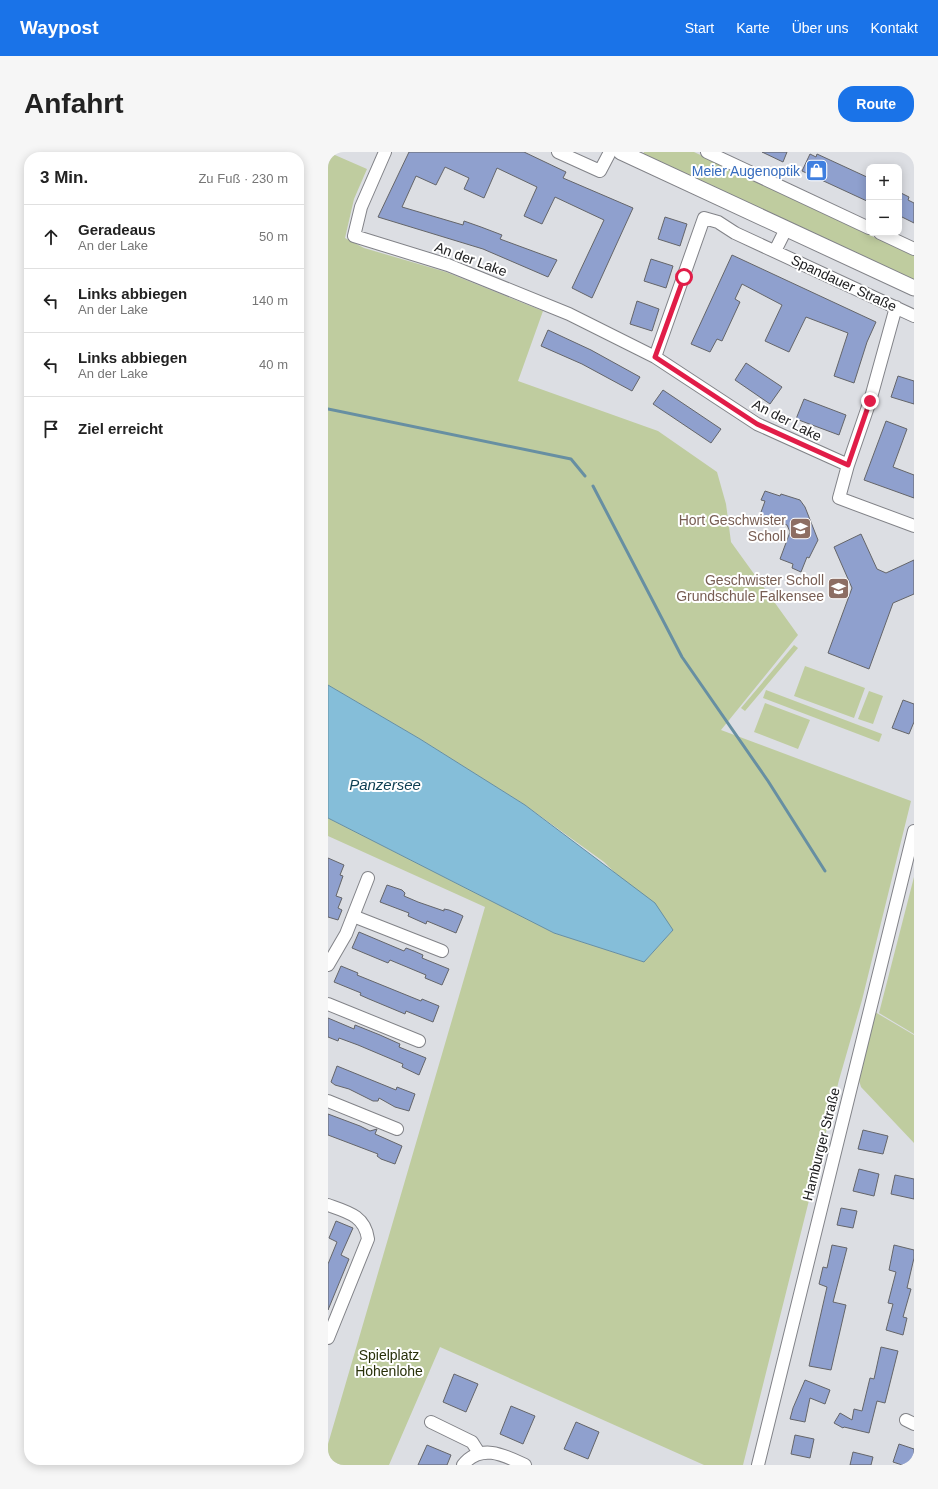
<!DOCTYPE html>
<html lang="de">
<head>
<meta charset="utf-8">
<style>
  body { margin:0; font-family:Helvetica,sans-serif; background:#f6f6f6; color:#222 }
  .controls { position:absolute; right:12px; top:12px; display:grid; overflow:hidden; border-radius:8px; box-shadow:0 2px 10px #0003 }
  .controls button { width:36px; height:36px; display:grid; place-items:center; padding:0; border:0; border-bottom:1px solid #e0e0e0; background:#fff; color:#222; font:20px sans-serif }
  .stop { position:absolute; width:12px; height:12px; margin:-9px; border:3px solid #e11d48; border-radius:50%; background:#fff }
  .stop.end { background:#e11d48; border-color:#fff; box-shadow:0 1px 4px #0008 }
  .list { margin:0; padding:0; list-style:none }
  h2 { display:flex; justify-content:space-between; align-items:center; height:52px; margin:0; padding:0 16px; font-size:17px }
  h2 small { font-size:13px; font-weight:400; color:#767676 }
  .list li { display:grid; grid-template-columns:26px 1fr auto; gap:12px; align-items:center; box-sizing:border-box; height:64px; padding:0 16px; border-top:1px solid #e0e0e0 }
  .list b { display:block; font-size:15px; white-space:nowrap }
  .list p { margin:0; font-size:13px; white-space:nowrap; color:#767676 }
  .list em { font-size:13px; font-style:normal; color:#767676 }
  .icon { flex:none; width:22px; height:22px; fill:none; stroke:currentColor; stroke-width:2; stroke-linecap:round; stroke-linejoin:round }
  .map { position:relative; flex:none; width:586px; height:1313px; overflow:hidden; border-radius:16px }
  header { display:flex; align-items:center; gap:24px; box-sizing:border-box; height:56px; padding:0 20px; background:#1a73e8; color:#fff }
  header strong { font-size:19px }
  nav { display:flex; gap:22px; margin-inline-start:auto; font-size:14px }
  .intro { display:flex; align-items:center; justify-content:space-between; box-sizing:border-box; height:96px; padding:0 24px }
  h1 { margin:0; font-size:28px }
  .button { padding:10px 18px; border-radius:16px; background:#1a73e8; color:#fff; font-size:14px; font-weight:700 }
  main { display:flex; gap:24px; padding:0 24px }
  aside { flex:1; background:#fff; border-radius:16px; box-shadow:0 2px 10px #0003 }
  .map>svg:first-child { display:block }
  .green { fill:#bfcc9f }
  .water { fill:#85bed9; stroke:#678fa2 }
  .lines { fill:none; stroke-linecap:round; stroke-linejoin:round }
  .stream { stroke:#678fa2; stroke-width:3 }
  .building { fill:#8fa0ce; stroke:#646569 }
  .minor-casing { stroke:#828388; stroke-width:14 }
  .major-casing { stroke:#828388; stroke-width:17 }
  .minor { stroke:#fff; stroke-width:12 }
  .major { stroke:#fff; stroke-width:15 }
  .route { stroke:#e11d48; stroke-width:5 }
  .labels { text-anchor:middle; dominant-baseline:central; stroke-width:4; stroke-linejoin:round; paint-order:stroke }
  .shop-label { font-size:14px; fill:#366cbe; stroke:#fff; text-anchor:end }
  .street-label { font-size:14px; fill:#202022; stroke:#fff }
  .education-label { font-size:14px; fill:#785e54; stroke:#fff; text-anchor:end }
  .park-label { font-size:14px; fill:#283009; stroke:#fff }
  .water-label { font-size:15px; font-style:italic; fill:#0f4053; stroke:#fff }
</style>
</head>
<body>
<header>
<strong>Waypost</strong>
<nav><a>Start</a><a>Karte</a><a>Über uns</a><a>Kontakt</a></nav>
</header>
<div class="intro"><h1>Anfahrt</h1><a class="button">Route</a></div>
<main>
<aside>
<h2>3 Min.<small>Zu Fuß · 230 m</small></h2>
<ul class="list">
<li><svg class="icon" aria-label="ahead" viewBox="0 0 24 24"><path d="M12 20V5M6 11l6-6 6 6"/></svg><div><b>Geradeaus</b><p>An der Lake</p></div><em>50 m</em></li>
<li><svg class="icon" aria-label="left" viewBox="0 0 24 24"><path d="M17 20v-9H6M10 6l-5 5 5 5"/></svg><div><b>Links abbiegen</b><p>An der Lake</p></div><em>140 m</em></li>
<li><svg class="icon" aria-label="left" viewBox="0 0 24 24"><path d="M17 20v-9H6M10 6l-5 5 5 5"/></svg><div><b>Links abbiegen</b><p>An der Lake</p></div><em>40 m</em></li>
<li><svg class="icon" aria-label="arrive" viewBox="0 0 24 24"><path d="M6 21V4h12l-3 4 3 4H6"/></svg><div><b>Ziel erreicht</b></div></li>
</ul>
</aside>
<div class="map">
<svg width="586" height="1313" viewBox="0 0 586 1313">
  <rect width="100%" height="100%" fill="#dcdee3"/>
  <path class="green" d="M0 0 39 17 26 47 17 86 36 96 118 120 215 159 190 229 330 279 389 320 398 352 403 390 470 483 393 578 583 649 534 848 511 928 415 1313H376L112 1195 61 1313H0V1292L157 755 0 684V666L226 781 316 810 345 778 276 710 197 653 92 587 0 533Z
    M316 0H366L586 104V129L315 3Z
    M466 493 470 496 417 559 413 556Z
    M477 514 537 536 526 566 466 544Z
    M438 538 554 582 551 590 435 546Z
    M541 539 555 544 545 572 530 567Z
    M437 551 482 568 470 597 426 580Z
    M586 725V882L551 861Z
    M547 860 586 883V991L533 935 530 925Z"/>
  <path class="water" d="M0 533 92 587 197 653 327 751 345 778 316 810 226 781 0 666Z"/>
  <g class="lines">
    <path class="stream" d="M0 257 243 307 257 324
      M265 334 354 505 440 629 497 719"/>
  </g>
  <path class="building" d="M81 0H196L238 20 235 26 305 56 264 146 244 136 276 68 227 45 214 72 196 64 209 35 169 16 156 46 136 37 141 26 117 15 108 33 88 24 74 55 135 73 136 69 153 75 174 83 172 87 229 108 220 125 155 97 50 65Z
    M434 0H459L455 10Z
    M482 2 488 5 489 2 541 26V50L474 19Z
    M571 40 581 45 580 48 586 51V71L572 64 571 67Z
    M337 65 359 72 352 94 330 87Z
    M404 103 548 170 539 190 526 231 506 224 520 181 478 165 461 200 437 189 454 153 414 132 407 147 412 150 394 189 389 187 382 200 363 192Z
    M323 107 345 114 338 136 316 129Z
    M309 149 331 157 324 179 302 172Z
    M220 178 263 198 312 225 304 239 254 212 213 194Z
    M418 211 454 235 442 252 407 228Z
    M570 224 586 229V252L563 245Z
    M335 238 393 277 383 291 325 252Z
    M476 247 518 263 511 283 468 267Z
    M558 269 579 277 565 315 586 323V346L536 328Z
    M437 339 452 344 453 342 472 348 477 355 490 388 481 406 479 405 473 420 464 416 465 412 452 407 462 380 459 373 432 363 437 349 433 348Z
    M533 382 549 417 558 421 586 408V442L565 451 541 517 500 501 524 436 506 395Z
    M575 548 586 552V570L581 582 564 576Z
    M0 706 16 713 12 723 15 724 8 744 14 746 10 756 14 758 10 768 0 765Z
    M59 733 74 738 77 741 76 744 90 750 116 759V757L121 758 131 762 135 764 128 781 99 769 98 772 80 764 81 761 52 750Z
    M31 780 76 799 78 796 86 799 95 803 94 806 121 817 114 833 97 826 98 823 62 808 60 811 24 796Z
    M13 814 30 821 29 823 93 849 94 847 111 854 105 870 78 859 77 862 41 847 32 843 33 841 6 830Z
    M0 866 26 877 27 873 52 883 72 892 71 895 98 906 91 923 74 915 75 912 30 893 11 886 10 889 0 885Z
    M9 914 68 938 69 935 87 942 81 959 67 955 51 946 50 949H45L21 937 7 933 3 930Z
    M0 962 32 974 42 979 49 977 47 982 74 994 67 1012 53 1007 49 1004 50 1002 0 983Z
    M535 978 560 984 555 1002 530 997Z
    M531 1017 551 1022 546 1044 525 1039Z
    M567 1023 586 1027V1047L563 1042Z
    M513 1056 529 1059 525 1076 509 1073Z
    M8 1069 25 1076 13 1103 21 1107 0 1158V1112L9 1090 1 1086Z
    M504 1093 519 1096 505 1150 518 1153 503 1218 481 1214 499 1135 491 1132 495 1115 499 1116Z
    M566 1093 586 1098V1106L579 1136 583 1137 575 1165 579 1166 575 1183 558 1178 565 1152 560 1151 568 1120 561 1118Z
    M553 1195 570 1199 557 1251 549 1249 541 1281 516 1275 515 1276 506 1271 512 1261 524 1268 526 1257 534 1259 542 1226 546 1227Z
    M126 1222 150 1232 138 1260 115 1250Z
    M477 1228 502 1238 497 1252 482 1246 477 1270 462 1267 465 1256Z
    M183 1254 207 1264 195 1292 172 1282Z
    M248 1270 271 1280 260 1307 236 1297Z
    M467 1283 486 1287 482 1306 463 1302Z
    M571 1292 586 1297V1313H574L565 1310Z
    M99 1293 123 1303 119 1313H90Z
    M525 1300 545 1305 543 1313H522Z"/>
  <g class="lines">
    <defs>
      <path id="minor" d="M57 0 33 55 26 84 120 113 241 162 327 205 429 272 520 313
        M230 0 272 19 282 0
        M379 0 541 76
        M552 81 586 97
        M447 99 458 77
        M568 155 542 249 520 313 511 346 586 374
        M327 205 376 66 390 70 407 81 586 164
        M25 764 114 799
        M0 813 18 782 40 726
        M0 852 91 889
        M0 949 69 977
        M0 1053C20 1060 37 1064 40 1087L0 1186
        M578 1268 586 1272
        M103 1270 144 1290 151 1301
        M135 1313C153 1291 176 1303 197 1313
        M430 1313 586 679"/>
      <path id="major" d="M293 0 586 136"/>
    </defs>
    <use href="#minor" class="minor-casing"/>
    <use href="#major" class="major-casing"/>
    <use href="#minor" class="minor"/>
    <use href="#major" class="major"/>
  </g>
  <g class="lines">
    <path class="route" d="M356 125 327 205 429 272 520 313 542 249"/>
  </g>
  <defs>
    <symbol id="shop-square" viewBox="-11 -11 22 22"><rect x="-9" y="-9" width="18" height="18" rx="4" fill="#3f7fe0" stroke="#fff"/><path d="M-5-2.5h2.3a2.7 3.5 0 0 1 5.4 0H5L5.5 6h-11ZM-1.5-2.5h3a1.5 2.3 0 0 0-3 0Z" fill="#fff"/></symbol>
    <symbol id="school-square" viewBox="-11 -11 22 22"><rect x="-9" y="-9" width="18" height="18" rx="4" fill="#8d6e63" stroke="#fff"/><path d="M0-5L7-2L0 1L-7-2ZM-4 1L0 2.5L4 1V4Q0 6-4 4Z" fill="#fff"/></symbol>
  </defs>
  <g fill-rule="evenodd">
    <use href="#shop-square" x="476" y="6" width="25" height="25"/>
    <use href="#school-square" x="460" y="364" width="25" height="25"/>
    <use href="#school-square" x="498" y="424" width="25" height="25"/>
  </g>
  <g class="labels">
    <g class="shop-label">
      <text x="472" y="19">Meier Augenoptik</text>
    </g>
    <g class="street-label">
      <text transform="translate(143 107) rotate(20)">An der Lake</text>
      <text transform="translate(516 131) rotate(25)">Spandauer Straße</text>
      <text transform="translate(459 268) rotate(27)">An der Lake</text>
      <text transform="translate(493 992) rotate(-76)">Hamburger Straße</text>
    </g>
    <g class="education-label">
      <text x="458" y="368">Hort Geschwister<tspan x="458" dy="16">Scholl</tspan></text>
      <text x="496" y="428">Geschwister Scholl<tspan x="496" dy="16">Grundschule Falkensee</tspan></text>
    </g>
    <g class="park-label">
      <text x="61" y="1203">Spielplatz<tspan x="61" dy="16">Hohenlohe</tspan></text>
    </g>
    <g class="water-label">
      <text x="57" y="632">Panzersee</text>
    </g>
  </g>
</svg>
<div class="controls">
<button>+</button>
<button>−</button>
</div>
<div class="stop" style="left:356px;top:125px"></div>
<div class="stop end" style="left:542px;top:249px"></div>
</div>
</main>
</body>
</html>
